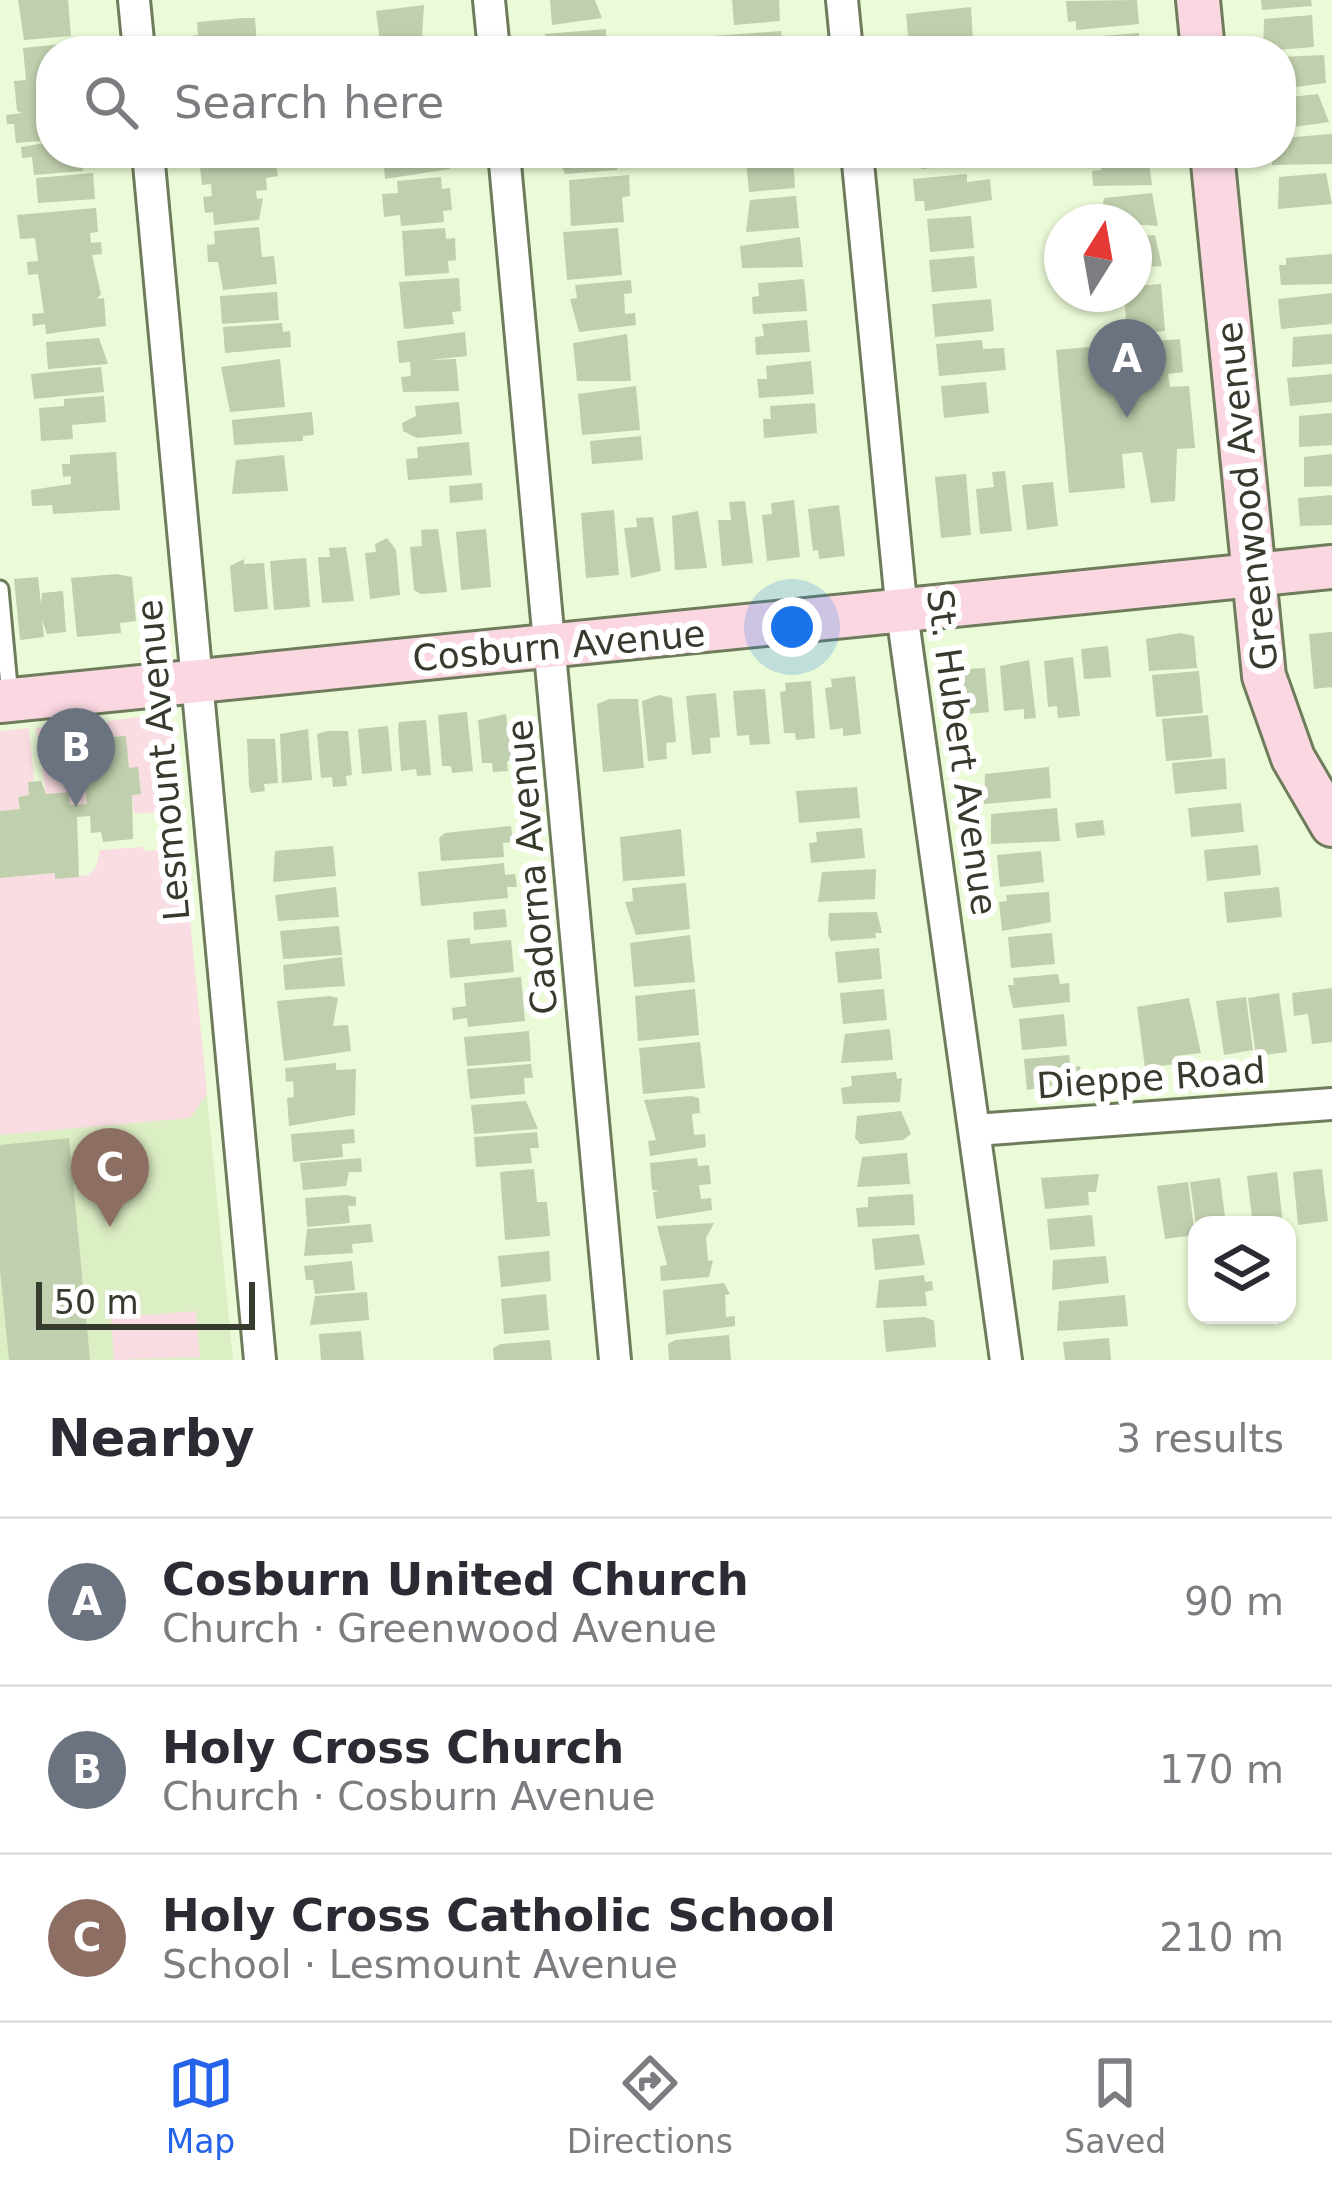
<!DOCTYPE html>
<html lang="en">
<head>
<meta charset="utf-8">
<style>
  body { margin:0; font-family:"DejaVu Sans",sans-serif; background:#f7f7f7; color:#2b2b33 }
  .controls { position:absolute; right:36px; bottom:36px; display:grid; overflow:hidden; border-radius:24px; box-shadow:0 3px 9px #0004 }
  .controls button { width:108px; height:108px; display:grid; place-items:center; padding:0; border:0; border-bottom:3px solid #e1e1e2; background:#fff; color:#2b2b33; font:60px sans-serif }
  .compass { position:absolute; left:1044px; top:204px; width:108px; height:108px; border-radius:50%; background:#fff; box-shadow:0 3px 9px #0004; rotate:11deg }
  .scale { position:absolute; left:36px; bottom:30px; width:219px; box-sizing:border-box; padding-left:12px; border:6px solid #353b2d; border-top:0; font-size:33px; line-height:42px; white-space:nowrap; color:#353b2d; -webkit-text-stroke:9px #fff; paint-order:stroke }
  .you { position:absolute; left:792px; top:627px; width:42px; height:42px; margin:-30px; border:9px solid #fff; border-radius:50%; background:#1a73e8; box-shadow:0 0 0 18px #1a73e833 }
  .badge { display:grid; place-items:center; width:78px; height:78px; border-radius:50%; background:#2563eb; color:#fff; font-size:39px; font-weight:700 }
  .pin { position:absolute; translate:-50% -99px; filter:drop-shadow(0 3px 6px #0008) }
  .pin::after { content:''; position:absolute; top:63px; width:42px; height:36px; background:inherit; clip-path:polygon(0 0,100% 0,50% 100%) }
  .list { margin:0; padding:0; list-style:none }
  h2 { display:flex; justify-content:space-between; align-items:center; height:156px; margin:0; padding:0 48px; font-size:51px }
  h2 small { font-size:39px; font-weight:400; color:#7c7c81 }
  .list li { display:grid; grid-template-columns:78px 1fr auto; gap:36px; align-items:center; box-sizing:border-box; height:168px; padding:0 48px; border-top:3px solid #e1e1e2 }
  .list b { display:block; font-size:45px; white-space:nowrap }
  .list p { margin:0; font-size:39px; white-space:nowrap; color:#7c7c81 }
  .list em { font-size:39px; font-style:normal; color:#7c7c81 }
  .icon { flex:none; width:66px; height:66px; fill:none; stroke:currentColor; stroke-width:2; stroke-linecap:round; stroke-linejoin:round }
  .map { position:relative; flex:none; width:1332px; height:1360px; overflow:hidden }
  .search { position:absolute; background:#fff; box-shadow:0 3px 9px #0004; left:36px; right:36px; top:36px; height:132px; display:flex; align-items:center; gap:30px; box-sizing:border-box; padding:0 42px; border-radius:48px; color:#7c7c81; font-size:45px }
  .sheet { height:660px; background:#fff }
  nav { display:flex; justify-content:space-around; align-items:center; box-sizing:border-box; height:168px; border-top:3px solid #e1e1e2; background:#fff; font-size:33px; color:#7c7c81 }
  nav a { display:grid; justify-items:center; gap:6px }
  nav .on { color:#2563eb }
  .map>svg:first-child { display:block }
  .built { fill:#dceec4 }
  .green { fill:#fadde2 }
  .building { fill:#c0cfad }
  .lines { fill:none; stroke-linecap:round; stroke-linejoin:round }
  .lane-casing { stroke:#6e7c5c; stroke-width:21 }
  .street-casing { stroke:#6e7c5c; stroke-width:36 }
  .secondary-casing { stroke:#6e7c5c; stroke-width:48 }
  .lane { stroke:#fff; stroke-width:15 }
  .street { stroke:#fff; stroke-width:30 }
  .secondary { stroke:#fbd8e1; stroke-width:42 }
  .labels { text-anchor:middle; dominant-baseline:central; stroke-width:12; stroke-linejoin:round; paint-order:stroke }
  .street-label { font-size:36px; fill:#353b2d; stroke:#fff }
</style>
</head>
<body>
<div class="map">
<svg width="1332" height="1360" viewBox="0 0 1332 1360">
  <rect width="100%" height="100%" fill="#ebfad7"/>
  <path class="built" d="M190 926 233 1360H0V942Z"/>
  <path class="green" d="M147 716 162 718 173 732 180 810 134 814 132 795 141 793 138 768H129L126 736 108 737 107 721Z
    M78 723 87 804 70 805 68 792 46 794 36 728Z
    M29 728 34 779 29 795 18 797 20 809 0 811V731Z
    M142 847 144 851 183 848 207 1094 190 1118 0 1135V878L55 873 56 879 88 875 96 867 100 850Z
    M196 1311 200 1357 114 1360 111 1318Z"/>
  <path class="building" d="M18 0H68L71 36 24 40Z
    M550 0H595L602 18 552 25Z
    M732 0H779L780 21 734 25Z
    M1137 0 1139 24 1076 30V21L1068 22 1066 1Z
    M1261 0H1311L1312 6 1262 10Z
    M424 5 422 37 380 42 376 11Z
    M971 7 973 40 909 46 906 14Z
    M1312 15 1314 47 1263 51 1264 19Z
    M243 18H255L257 46 191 51 190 36 198 35 197 22Z
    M606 29V37L616 36 617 47 546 51 545 34Z
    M781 31 783 51H714L713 36Z
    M1139 33 1140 51H1081V42L1089 37Z
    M71 43 72 51H51V140L16 143 14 124H7L6 115 22 113 17 111 14 81 26 80 23 48Z
    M1324 55 1326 83 1281 89V57Z
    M1318 94 1329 122 1281 129V98Z
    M1332 134V164L1272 165 1271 153H1281V138Z
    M51 142V153H82L83 171 34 175 32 157 22 158 21 147Z
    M383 153H449L450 169 385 179Z
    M556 153H615L617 170 565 174Z
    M920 153H983L984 162 922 169Z
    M793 154 795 188 749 192 746 159Z
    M1148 154 1152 185 1093 186 1092 171 1101 170 1100 158Z
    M264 160 276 163 278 176 266 178 267 190 256 191 257 199 263 198 259 220 214 225 213 212 205 213 203 197 212 196 211 184 202 185 200 167Z
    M93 173 95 199 38 203 36 178Z
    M1326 173 1332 204 1278 209 1279 177Z
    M967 174V182L990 179 992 200 925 211 924 201H915L913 179Z
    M629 175 630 196 622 197 624 222 571 226 569 180Z
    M441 177 442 189 450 188 452 210 443 211 444 222 401 226 400 215 384 217 382 194 398 193 397 181Z
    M1152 193 1158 226 1100 222 1104 198Z
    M796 196 799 228 746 232 750 200Z
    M96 208 98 232 90 233 91 243 101 242 102 254 92 255 101 294 97 299 104 298 106 326 46 334 45 324 33 326 32 314 44 313 38 274 28 275 27 262 38 261 35 238 20 239 17 215Z
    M971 216 974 248 930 252 927 219Z
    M259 227 262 257 274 256 277 284 223 290 218 262H208L207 245 215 244 214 231Z
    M445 228 446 239 455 238 456 260 448 261 449 273 405 276 402 231Z
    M618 228 622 275 567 280 563 232Z
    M1155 235 1162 266 1134 268V237Z
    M800 237 803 267 742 268 740 246Z
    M1332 254V284L1281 285 1279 265H1286V258Z
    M974 256 977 288 932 292 929 260Z
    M459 278 461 311 452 312 454 324 404 329 399 282Z
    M804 279 807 311 753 314 752 297 759 296 758 283Z
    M631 280 632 293 624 294 625 314 635 313 636 325 579 332 570 299 577 298 575 285Z
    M1161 284 1165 331 1127 335 1124 294H1134V286Z
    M277 292 279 320 222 324 220 296Z
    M1332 293V324L1281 329 1278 299Z
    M991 299 994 331 935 337 932 304Z
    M807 320 810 352 756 355 755 337 764 336 762 324Z
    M282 323 283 332 290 331 291 347 225 353 223 327Z
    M465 332 467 356 429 360 456 359 459 391 403 392 401 377 411 376 410 362 399 363 397 341Z
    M627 334 631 381H577L573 343Z
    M1332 334V364L1292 367 1293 337Z
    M99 338 108 364 48 369 46 342Z
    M1180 339 1183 372 1168 374 1170 387 1189 386 1195 448 1177 449 1175 501 1151 503 1142 452 1122 454 1125 488 1069 493 1056 350Z
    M982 340 983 349 1004 348 1006 370 939 376 936 344Z
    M280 359 285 407 230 412 221 367Z
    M811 361 814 394 759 398 757 379H767L766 366Z
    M101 367 104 392 34 399 31 374Z
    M1332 374V402L1290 406 1287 378Z
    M986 382 989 413 944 418 941 386Z
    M636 386 640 430 582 435 578 394Z
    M104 396 106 422 72 425 73 439 41 441 39 408 64 406V399Z
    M459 402 462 434 417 438 403 431 402 423 416 416 415 406Z
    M815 403 817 433 764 438 763 419H771L770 406Z
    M312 412 314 435 303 436V441L234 445 232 420Z
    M1332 413V445L1299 447V416Z
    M641 436 643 460 592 464 590 441Z
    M469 442 472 475 408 480 406 459 418 458 417 447Z
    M116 452 120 510 53 514 52 505 32 506 31 490 71 484V476L63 477 62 464H70V455Z
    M1332 454V486L1304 487V457Z
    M284 455 288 491 232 494 236 460Z
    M1005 471 1012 531 980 534 976 489 994 487 992 472Z
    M966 474 971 535 941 538 935 477Z
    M1053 482 1058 526 1027 530 1022 485Z
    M482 483 483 500 450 503 449 486Z
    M1332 495V525L1300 526 1298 498Z
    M794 500 800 557 767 561 762 515 772 514 771 503Z
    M745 501 753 563 722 566 718 520H731L729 502Z
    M839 505 845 556 819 559 818 550 813 551 808 509Z
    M614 510 619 575 586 578 581 513Z
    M698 511 707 568 675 570 672 516Z
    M653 517 661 571 631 578 624 528 637 527 636 518Z
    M438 529 447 592 421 594 414 590 410 547 422 546 421 530Z
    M486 529 491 587 461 590 456 532Z
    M387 538 396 550 400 595 370 599 365 553 376 552 375 544Z
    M346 547 354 601 322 603 318 557H330L329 548Z
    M306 558 310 607 274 610 270 561Z
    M244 559V564L264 563 268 609 234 612 230 566Z
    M116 574 132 577 136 621 120 623 121 633 77 637 71 578Z
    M38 577 41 604 42 593 63 591 66 632 47 634 42 620 44 637 20 640 14 579Z
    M1332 632V687L1314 689 1309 634Z
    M1180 633 1194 636 1197 668 1149 671 1146 639Z
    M1108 646 1111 677 1084 679 1081 649Z
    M1073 657 1080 716 1058 718 1057 706 1048 707 1044 661Z
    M1029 660 1036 718 1024 719V709L1004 711 1000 666Z
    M967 664 968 669 985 668 989 712 957 715 953 671Z
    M1199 671 1203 713 1156 717 1152 675Z
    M855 676 861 734 843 736V728L830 730 825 688 832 687 831 679Z
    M811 681 815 738 796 740 795 733H784L780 692 786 691 785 683Z
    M765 689 770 744 750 745 749 735 737 736 733 691Z
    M716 693 720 737 710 738 711 753 692 755 686 696Z
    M659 695 672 698 676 742 666 743 667 759 648 761 642 701Z
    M609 699H638L644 768 603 772 597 704Z
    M467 712 473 771 452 773 451 766H442L438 715Z
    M506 714 512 760 507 761 508 771 493 772 492 763H482L478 720Z
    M1208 715 1212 757 1166 761 1162 719Z
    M426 720 431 775 417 776 416 769 401 771 398 728 399 722Z
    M388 726 392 771 362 774 358 729Z
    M308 729 312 780 282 783 280 734Z
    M327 731H348L352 775 346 776 347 786 333 787 332 777 321 778 317 734Z
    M126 736 129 768 138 767 141 794 132 795 133 839 103 842 101 832 91 833 90 816 77 817 79 877 55 879V873L0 878V811L20 809 18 797 29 795 28 782 41 781 46 794 69 792 70 805 87 804 80 739Z
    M247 739H275L278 783 264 784 265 791 251 793 249 786Z
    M1225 758 1227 789 1175 794 1172 763Z
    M1049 767 1051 798 984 804 985 774Z
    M857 787 860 818 799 823 796 791Z
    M1241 803 1244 832 1191 837 1188 808Z
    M1057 808 1060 841 991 844V814Z
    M1103 820 1105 835 1077 838 1075 823Z
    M511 826 513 842 503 843 504 857 441 861 439 838 445 833Z
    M862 828 865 858 811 863 809 843 817 842 816 832Z
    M681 829 685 876 623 881 620 837Z
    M1258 845 1261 875 1207 881 1204 850Z
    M333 846 336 876 273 882 275 851Z
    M1041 851 1044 882 1000 887 997 855Z
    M504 863 505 875 515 874 517 887H507L508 898 421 906 418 872Z
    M876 869 875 899 818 902 822 872Z
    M686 883 690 929 636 935 625 902 633 901 632 888Z
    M336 887 339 917 278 921 275 895Z
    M1279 887 1282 917 1227 923 1224 892Z
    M1049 892 1051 922 1002 931 999 902 1007 901 1006 895Z
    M505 909 507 927 474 930 473 912Z
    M877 912 882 933H875L876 938 831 941 828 935 829 913Z
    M339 926 342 955 283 959 280 931Z
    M1052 933 1055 964 1011 968 1008 937Z
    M690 935 695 982 634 987 630 943Z
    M470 938V944L511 940 514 972 450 978 447 940Z
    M879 948 882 979 838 983 835 952Z
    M342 957 345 986 285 990 283 965Z
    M1058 974 1060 984 1069 983 1070 1002 1013 1008 1008 985H1014L1013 978Z
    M521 977 525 1021 468 1027 467 1018 453 1020 452 1008 466 1006 464 983Z
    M1332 988V1042L1312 1044 1308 1014 1294 1016 1292 993Z
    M695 989 699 1035 638 1041 635 996Z
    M884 989 887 1020 843 1024 840 993Z
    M1279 993 1287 1052 1256 1056 1248 998Z
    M330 996 338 998 333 1026 348 1025 351 1051 284 1061 277 1001Z
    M1246 997 1253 1050 1224 1055 1216 1001Z
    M1189 998 1201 1053 1175 1056 1176 1064 1145 1068 1137 1007Z
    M1064 1014 1067 1046 1022 1050 1019 1019Z
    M890 1029 893 1060 841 1063 845 1034Z
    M529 1031 531 1061 467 1066 464 1037Z
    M700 1042 705 1088 643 1094 639 1048Z
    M1069 1055 1071 1067 1080 1066 1082 1080 1027 1090 1024 1059Z
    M336 1063V1070L356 1069 355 1115 289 1126 287 1098 294 1097 293 1081 286 1082 285 1068Z
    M531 1064 533 1078H524L525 1094 470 1099 467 1069Z
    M896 1072 897 1079 902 1078 900 1102 843 1104 841 1088 852 1086 851 1076Z
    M691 1096 699 1098 700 1113 692 1114 694 1135 705 1134 706 1147 650 1156 648 1141 656 1140 644 1100Z
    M526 1101 538 1129 474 1134 471 1105Z
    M901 1111 911 1134 903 1140 860 1144 855 1138 857 1116Z
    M354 1129 355 1143 342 1144 343 1157 293 1162 291 1134Z
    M537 1132 539 1148H530L532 1163 476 1167 474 1137Z
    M69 1138 90 1360H9L0 1269V1145Z
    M907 1153 910 1184 857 1187 862 1157Z
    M361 1158 362 1172H349L346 1186 303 1190 300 1163Z
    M697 1158 698 1166 709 1165 711 1184 699 1185 701 1199 711 1198 712 1210 656 1219 653 1192 660 1191 652 1190 650 1163Z
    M534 1169 537 1202H547L550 1236 505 1240 500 1172Z
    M1322 1169 1328 1221 1298 1225 1293 1172Z
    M1277 1172 1283 1224 1253 1225 1247 1176Z
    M1099 1174 1096 1192H1088L1089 1205 1045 1209 1041 1178Z
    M1220 1178 1226 1225H1196L1190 1182Z
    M1188 1182 1195 1235 1165 1239 1157 1186Z
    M913 1194 915 1225 858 1227 856 1208 868 1207V1197Z
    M347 1195 356 1197V1206H348L350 1223 307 1227 305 1198Z
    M1092 1215 1095 1246 1050 1250 1047 1219Z
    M714 1223 706 1238 708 1261 713 1260 709 1277 661 1281 660 1266 667 1265 657 1226Z
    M371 1224 373 1242 352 1244 353 1253 304 1256 307 1229Z
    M919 1234 925 1265 875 1270 872 1239Z
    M549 1251 551 1281 501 1287 498 1256Z
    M1106 1256 1109 1283 1052 1290 1053 1260Z
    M352 1261 355 1290 315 1294 313 1280H306L304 1266Z
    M924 1275 925 1282 932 1281 933 1290 925 1292 927 1306 876 1308 879 1280Z
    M724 1283 730 1294 725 1295 726 1317 735 1316V1326L666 1335 663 1290Z
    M367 1292 369 1320 310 1325 315 1296Z
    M546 1294 549 1330 504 1334 501 1299Z
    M1125 1295 1128 1326 1057 1331 1059 1301Z
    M925 1317 934 1321 936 1347 886 1352 883 1320Z
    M361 1331 364 1360H321L319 1334Z
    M729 1335 731 1360H669L668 1344 675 1340Z
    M1109 1338 1111 1360H1065L1063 1342Z
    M550 1340 552 1360H494L493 1348 501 1344Z"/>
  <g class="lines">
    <defs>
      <path id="lane" d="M0 589 10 697"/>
      <path id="street" d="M134 0 139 51
        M489 0 494 51
        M842 0 847 51
        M148 153 260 1360
        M504 153 615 1360
        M857 153 902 613 1006 1360
        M975 1130 1332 1104"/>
      <path id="secondary" d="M1198 0 1203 51
        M1212 153 1264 676 1293 758 1332 825
        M0 701 1332 567"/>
    </defs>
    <use href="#lane" class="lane-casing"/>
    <use href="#street" class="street-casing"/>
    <use href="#secondary" class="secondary-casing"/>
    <use href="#lane" class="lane"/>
    <use href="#street" class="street"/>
    <use href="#secondary" class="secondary"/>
  </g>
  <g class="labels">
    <g class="street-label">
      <text transform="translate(1247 496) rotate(-96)">Greenwood Avenue</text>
      <text transform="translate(559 646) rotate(-5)">Cosburn Avenue</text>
      <text transform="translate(962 752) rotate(82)">St. Hubert Avenue</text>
      <text transform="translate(163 760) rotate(-95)">Lesmount Avenue</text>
      <text transform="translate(532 867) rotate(-95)">Cadorna Avenue</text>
      <text transform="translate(1151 1078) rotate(-4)">Dieppe Road</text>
    </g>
  </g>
</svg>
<div class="controls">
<button><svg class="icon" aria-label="layers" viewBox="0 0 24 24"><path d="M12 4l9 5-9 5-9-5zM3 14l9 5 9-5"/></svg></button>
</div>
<svg class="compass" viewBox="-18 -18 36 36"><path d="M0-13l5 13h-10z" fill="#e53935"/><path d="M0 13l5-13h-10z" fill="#7c7c81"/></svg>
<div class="scale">50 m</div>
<div class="you"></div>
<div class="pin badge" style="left:1127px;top:418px;background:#6b7280">A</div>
<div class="pin badge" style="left:76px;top:807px;background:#6b7280">B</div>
<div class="pin badge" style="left:110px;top:1227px;background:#8d6e63">C</div>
<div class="search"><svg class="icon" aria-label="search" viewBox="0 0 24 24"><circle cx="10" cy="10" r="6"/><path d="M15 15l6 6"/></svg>Search here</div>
</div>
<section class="sheet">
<h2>Nearby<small>3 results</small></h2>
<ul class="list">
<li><span class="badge" style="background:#6b7280">A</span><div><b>Cosburn United Church</b><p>Church · Greenwood Avenue</p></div><em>90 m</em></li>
<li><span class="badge" style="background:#6b7280">B</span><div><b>Holy Cross Church</b><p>Church · Cosburn Avenue</p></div><em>170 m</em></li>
<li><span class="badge" style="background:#8d6e63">C</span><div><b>Holy Cross Catholic School</b><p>School · Lesmount Avenue</p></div><em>210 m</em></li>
</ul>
</section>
<nav>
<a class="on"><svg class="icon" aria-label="map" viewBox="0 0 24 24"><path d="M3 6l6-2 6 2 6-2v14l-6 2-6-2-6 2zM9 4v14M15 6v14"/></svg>Map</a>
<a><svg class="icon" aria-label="directions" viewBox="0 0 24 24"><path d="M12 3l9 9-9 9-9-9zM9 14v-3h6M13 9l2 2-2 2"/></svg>Directions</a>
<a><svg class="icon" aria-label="saved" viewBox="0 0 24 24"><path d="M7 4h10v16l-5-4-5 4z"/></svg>Saved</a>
</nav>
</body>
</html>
